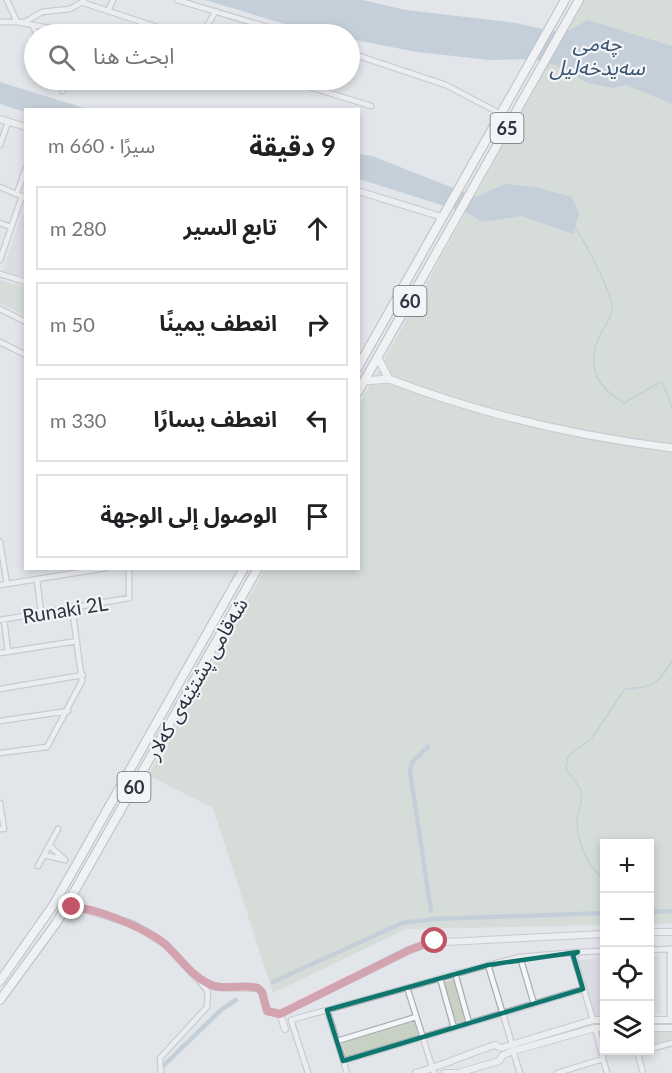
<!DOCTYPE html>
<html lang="ar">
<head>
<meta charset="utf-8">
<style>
  body { margin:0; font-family:Lato,"Noto Sans Arabic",sans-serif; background:#f2f2f2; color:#202124; direction:rtl }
  .controls { position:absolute; right:18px; bottom:18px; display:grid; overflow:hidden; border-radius:0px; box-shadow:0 3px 9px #0003 }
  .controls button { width:54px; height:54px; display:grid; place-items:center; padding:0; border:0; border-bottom:2px solid #e0e0e0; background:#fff; color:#202124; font:30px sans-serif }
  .stop { position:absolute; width:18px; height:18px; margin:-14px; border:4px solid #c25468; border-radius:50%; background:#fff }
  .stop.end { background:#c25468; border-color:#fff; box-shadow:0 2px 6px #0008 }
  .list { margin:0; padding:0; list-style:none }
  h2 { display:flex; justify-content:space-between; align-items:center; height:78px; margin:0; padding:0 24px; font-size:26px }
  h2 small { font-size:20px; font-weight:400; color:#757577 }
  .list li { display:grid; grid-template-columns:39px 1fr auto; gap:18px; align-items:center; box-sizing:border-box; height:84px; margin:0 12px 12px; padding:0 12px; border:2px solid #e0e0e0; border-radius:0px }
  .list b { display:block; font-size:22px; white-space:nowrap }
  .list em { font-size:20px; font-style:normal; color:#757577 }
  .icon { flex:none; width:33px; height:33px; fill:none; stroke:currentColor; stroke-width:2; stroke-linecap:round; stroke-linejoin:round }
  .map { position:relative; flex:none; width:672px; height:1073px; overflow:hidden; direction:ltr }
  .search { position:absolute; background:#fff; box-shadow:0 3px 9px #0003; left:24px; top:24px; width:336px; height:66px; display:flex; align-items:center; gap:15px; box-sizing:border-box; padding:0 21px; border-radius:33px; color:#757577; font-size:22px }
  .panel { position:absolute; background:#fff; box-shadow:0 3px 9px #0003; left:24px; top:108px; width:336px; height:462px; border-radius:0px; direction:rtl }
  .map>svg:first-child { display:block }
  .built { fill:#d1d4db }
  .green { fill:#c8d2c4 }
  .water { fill:#a1b4c6 }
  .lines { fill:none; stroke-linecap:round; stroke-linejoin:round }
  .stream { stroke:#a1b4c6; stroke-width:1.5 }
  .canal { stroke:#a1b4c6; stroke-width:4.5 }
  .minor-casing { stroke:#a8acb3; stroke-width:7 }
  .tertiary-casing { stroke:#a8acb3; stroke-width:8 }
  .secondary-casing { stroke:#a8acb3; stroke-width:9 }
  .trunk-casing { stroke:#8b939f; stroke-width:10 }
  .minor { stroke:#f5f6f8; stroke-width:4.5 }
  .tertiary { stroke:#f5f6f8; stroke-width:6 }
  .secondary { stroke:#fff; stroke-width:7 }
  .trunk { stroke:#fff; stroke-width:8 }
  .route { stroke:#c25468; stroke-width:8 }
  .marked { fill:none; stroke:#0f766e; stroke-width:4.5; stroke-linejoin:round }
  .labels { text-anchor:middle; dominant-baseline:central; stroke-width:4.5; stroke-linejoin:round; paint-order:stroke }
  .shield { fill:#f2f4f7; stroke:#676e77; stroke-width:1.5 }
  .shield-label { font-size:18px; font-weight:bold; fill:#2c3440 }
  .street-label { font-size:20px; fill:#2c3440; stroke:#f2f4f7 }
  .water-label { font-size:21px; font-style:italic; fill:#3a5370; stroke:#f2f4f7 }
</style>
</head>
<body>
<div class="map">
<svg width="672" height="1073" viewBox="0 0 672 1073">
  <rect width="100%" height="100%" fill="#e2e5e9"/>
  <path class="built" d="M21 215 25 216V278L3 271Z
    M650 956H659L661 1014 650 1015Z
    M604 958V1016H595L578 960Z"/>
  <path class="green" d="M584 0H672V923L650 924V844H604V925L406 929 273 993 213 808 148 775 265 569 358 568 359 405Z
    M0 280 25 287V316L0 303Z
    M455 979 466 1020 454 1023 444 982Z
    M414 1020 418 1036 346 1057 342 1042Z
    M650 1030 672 1031V1041L650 1048Z"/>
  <path class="water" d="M204 0H362L406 10 516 23 551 31 569 30 588 20 672 46V104L626 85 613 88 587 83 558 66 534 59 490 60 417 52 350 39V34C300 34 252 12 204 0Z
    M0 82 87 109 26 110 25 112 0 104Z
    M358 154 372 156 476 197 505 184 536 187 572 197 579 213 573 234 522 216 483 222 467 213 359 179Z"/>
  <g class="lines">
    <path class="stream" d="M575 228C584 239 611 292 612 306 612 319 605 325 600 335 585 366 597 387 624 403L662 381 672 407
      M604 879C587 868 577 840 577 820 577 811 584 801 581 792 579 784 570 776 566 768L568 756 591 739 625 689C654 687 657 685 672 661"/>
    <path class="canal" d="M428 747 412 762 410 771 431 911
      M650 912 672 911
      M273 982 402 923 434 919 604 913
      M163 1066 222 1009 236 1000"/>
    <defs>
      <path id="minor" d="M7 0 17 22 82 34
        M177 0 290 34
        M84 3 178 34
        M108 11 113 0
        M0 22H25L42 12 70 9 84 1
        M33 25 36 34
        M194 34 205 29 216 11
        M350 53 446 85 501 114
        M61 80 63 91
        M300 80 304 85 371 106
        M0 145 8 122
        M0 187 26 198
        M17 193 26 168
        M0 223 11 227
        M0 260 22 196
        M0 274 26 282
        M0 309 26 322
        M0 342 26 355
        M0 542 7 584
        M37 579 41 613
        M0 585 106 568
        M4 619 8 652
        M0 620 129 598V568
        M0 653 77 641
        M0 689 83 675
        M0 721 68 711
        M0 753 47 747 82 681 72 607
        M0 803 4 829H0
        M49 845 65 860
        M44 855 65 860
        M38 866 58 829
        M670 949V1020
        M650 950 671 949
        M520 957 534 1004
        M488 965 512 1044
        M455 973 469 1023
        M440 978 454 1028
        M407 987 434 1073
        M327 1010 347 1073
        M593 1020 574 957 579 952 604 951
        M595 1028 607 1073
        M337 1041 416 1017
        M650 1049 672 1043
        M637 1050 643 1073
        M513 1051 520 1073
        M343 1061 583 989
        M161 1073 160 1058 207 1007 208 992 198 979
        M308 1073 291 1020 488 965 520 957 578 952
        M557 1073 603 1059"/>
      <path id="tertiary" d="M0 119 26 127
        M358 191 442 217
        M65 909 80 908 133 924 165 944 196 977 215 987 258 988 262 992 267 1011 280 1014 285 1029
        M650 932H672
        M280 1014 425 943 604 934
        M650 1020H672
        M650 1028H672
        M416 1073C444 1065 467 1054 495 1045L501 1048 593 1020H604
        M445 1073H458L499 1061 503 1055 513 1051 595 1028H604"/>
      <path id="secondary" d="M378 358 389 379
        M364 381 389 379C480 414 576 436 672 448"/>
      <path id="trunk" d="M358 367 565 0
        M358 392 579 0
        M0 981 54 904 244 568
        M0 1000 57 922 258 568"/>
    </defs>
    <use href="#minor" class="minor-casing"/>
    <use href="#tertiary" class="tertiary-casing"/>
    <use href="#secondary" class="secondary-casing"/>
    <use href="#trunk" class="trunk-casing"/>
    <use href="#minor" class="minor"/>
    <use href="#tertiary" class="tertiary"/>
    <use href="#secondary" class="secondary"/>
    <use href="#trunk" class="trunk"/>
  </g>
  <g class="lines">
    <path class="route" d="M72 907C96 908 148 929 166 945 180 958 191 975 207 983 224 992 240 983 258 988L262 992 267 1011 280 1014 409 950 435 941"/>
  </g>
  <path d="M0 0H672V1073H0ZM578 952 573 955 583 989 343 1061 327 1010 488 965Z" fill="#e2e5e9" fill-opacity=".55" fill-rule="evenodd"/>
  <path class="marked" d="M578 952 573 955 583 989 343 1061 327 1010 488 965Z"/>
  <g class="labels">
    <g class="shield">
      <rect x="490.5" y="113" width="33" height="30" rx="4.5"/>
      <rect x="393.5" y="286" width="33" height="30" rx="4.5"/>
      <rect x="117.5" y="772" width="33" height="30" rx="4.5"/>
    </g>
    <g class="shield-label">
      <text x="507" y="128">65</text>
      <text x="410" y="301">60</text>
      <text x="134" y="787">60</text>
    </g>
    <g class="street-label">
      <text transform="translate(65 609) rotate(-9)">Runaki 2L</text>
      <text transform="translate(196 678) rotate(-60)">شەقامی پشتێنەی کەلار</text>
    </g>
    <g class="water-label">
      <text x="597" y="42">چەمی<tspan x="597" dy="24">سەیدخەلیل</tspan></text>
    </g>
  </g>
</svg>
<div class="controls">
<button>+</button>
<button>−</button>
<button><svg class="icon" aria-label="locate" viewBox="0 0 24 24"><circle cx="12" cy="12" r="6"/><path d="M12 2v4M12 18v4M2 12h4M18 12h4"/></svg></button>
<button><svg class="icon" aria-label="layers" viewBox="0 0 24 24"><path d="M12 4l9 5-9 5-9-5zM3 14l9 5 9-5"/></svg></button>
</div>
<div class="stop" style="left:435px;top:941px"></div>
<div class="stop end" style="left:72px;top:907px"></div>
<div class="search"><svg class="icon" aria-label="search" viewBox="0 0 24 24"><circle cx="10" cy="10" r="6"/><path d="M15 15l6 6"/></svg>ابحث هنا</div>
<section class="panel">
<h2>9 دقيقة<small>سيرًا · 660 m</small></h2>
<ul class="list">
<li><svg class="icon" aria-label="ahead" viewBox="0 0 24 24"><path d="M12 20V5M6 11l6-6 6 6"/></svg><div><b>تابع السير</b></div><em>280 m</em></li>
<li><svg class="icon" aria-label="right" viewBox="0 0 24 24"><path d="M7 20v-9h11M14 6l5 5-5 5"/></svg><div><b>انعطف يمينًا</b></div><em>50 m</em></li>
<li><svg class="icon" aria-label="left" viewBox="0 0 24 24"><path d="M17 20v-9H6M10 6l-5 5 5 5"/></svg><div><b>انعطف يسارًا</b></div><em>330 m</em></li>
<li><svg class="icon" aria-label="arrive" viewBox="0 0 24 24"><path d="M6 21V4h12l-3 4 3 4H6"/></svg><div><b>الوصول إلى الوجهة</b></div></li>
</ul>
</section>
</div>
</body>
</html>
